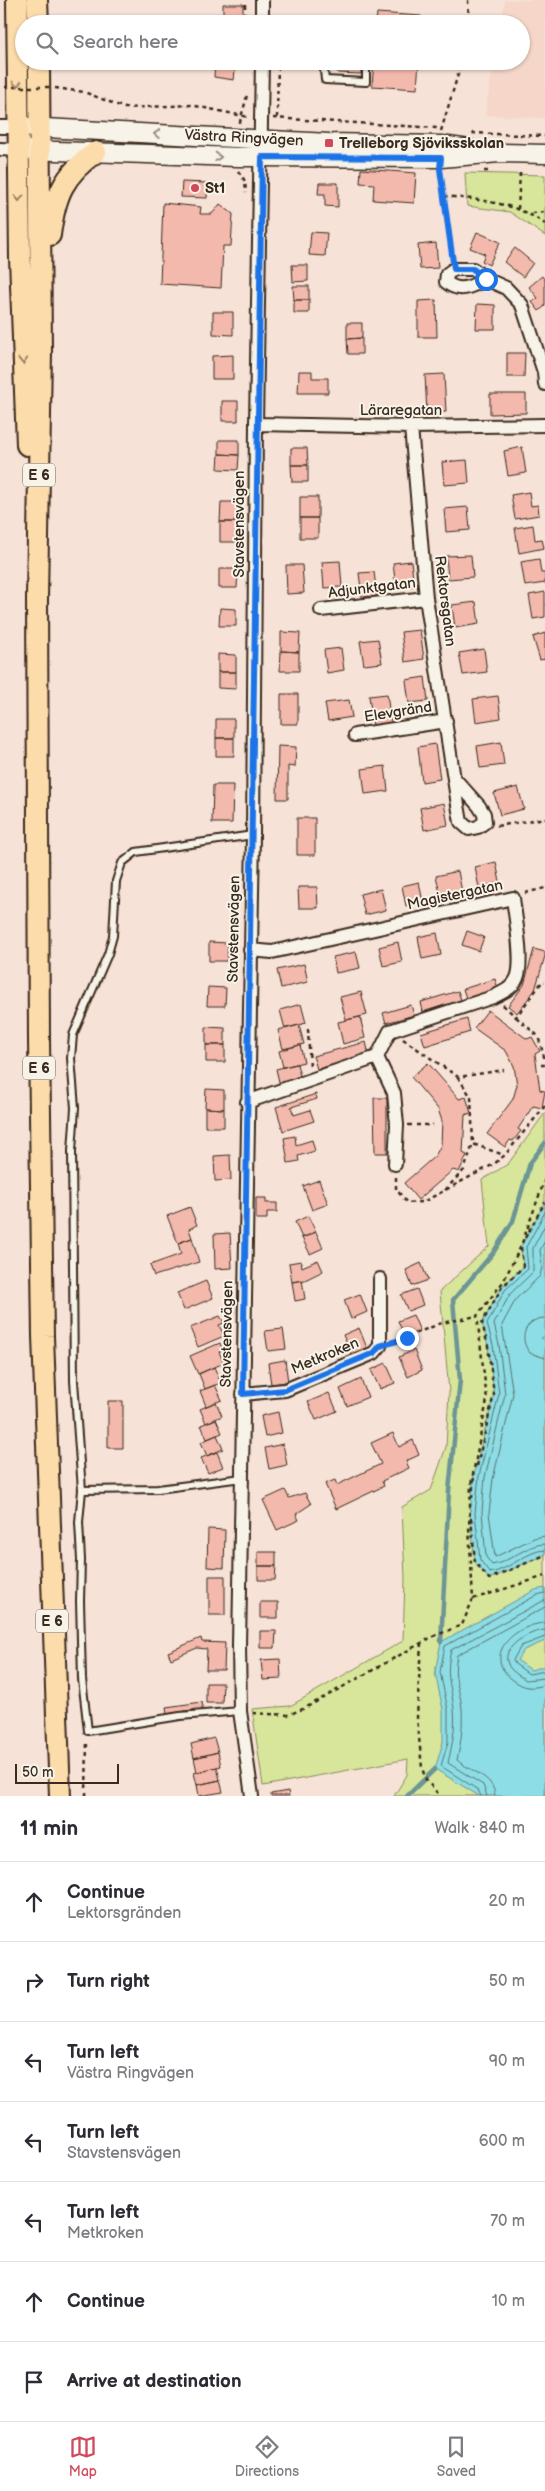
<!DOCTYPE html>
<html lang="en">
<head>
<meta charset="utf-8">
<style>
  body { margin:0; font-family:"Balsamiq Sans",sans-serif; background:#f2f2f3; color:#2b2b33 }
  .scale { position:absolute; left:15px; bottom:12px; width:104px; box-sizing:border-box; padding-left:5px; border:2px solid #3b2a1e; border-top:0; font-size:14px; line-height:18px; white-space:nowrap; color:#3b2a1e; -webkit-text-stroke:4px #f7f3e8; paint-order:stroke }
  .stop { position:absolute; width:15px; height:15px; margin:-11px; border:4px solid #1a73e8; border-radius:50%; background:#fff }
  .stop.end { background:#1a73e8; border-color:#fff; box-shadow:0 1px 5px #0008 }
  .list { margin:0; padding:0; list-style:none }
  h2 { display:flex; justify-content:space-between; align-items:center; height:65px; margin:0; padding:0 20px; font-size:21px }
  h2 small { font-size:16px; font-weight:400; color:#7c7c81 }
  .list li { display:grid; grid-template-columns:32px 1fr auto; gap:15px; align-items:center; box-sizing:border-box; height:80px; padding:0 20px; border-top:1px solid #e1e1e2 }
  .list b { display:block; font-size:19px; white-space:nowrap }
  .list p { margin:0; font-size:16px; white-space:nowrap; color:#7c7c81 }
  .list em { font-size:16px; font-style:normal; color:#7c7c81 }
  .icon { flex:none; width:28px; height:28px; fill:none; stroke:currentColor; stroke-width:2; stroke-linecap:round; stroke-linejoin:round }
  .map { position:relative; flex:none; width:545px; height:1796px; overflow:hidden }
  .search { position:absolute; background:#fff; box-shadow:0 1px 4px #0004; left:15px; right:15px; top:15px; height:55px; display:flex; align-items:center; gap:12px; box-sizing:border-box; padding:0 18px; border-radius:28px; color:#7c7c81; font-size:19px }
  .sheet { height:625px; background:#fff }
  nav { display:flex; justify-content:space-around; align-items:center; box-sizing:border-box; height:70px; border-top:1px solid #e1e1e2; background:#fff; font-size:14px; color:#7c7c81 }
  nav a { display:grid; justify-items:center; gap:2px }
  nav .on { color:#d1495b }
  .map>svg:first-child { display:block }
  .built { fill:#f5d6c9 }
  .green { fill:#d7e69a; stroke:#89885c }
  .water { fill:#8cdde5; stroke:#6c9595 }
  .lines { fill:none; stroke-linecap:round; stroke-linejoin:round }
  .shore { stroke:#5b726e; stroke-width:1 }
  .stream { stroke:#6c9595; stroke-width:4.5 }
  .building { fill:#f3b9ac; stroke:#3b2a1e }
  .service-casing { stroke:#3b2a1e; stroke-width:10 }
  .minor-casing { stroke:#3b2a1e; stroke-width:16 }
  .secondary-casing { stroke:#3b2a1e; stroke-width:21 }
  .trunk-casing { stroke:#3b2a1e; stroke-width:24 }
  .path { stroke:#3b2a1e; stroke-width:2.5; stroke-dasharray:4 4; stroke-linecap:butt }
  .service { stroke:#f7f3e8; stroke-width:6 }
  .minor { stroke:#f7f3e8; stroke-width:12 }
  .secondary { stroke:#f7f3e8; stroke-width:18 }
  .trunk { stroke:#fddcac; stroke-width:20 }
  .path-bridge { stroke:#3b2a1e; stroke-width:2.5; stroke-dasharray:4 4; stroke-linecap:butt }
  .oneway { stroke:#9c8365 }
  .oneway2 { stroke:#998e83 }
  .route { stroke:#1a73e8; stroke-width:6 }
  .poi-dot { fill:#d1495b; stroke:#f7f3e8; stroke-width:2 }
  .labels { text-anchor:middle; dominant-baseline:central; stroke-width:4; stroke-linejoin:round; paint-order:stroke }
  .shield { fill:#f7f3e8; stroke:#73665b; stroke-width:1 }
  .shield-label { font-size:14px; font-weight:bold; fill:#3b2a1e }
  .street-label { font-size:15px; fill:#3b2a1e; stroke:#f7f3e8 }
  .poi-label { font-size:15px; font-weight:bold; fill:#3b2a1e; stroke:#f7f3e8; text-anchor:start }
</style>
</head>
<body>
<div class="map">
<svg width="545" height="1796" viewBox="0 0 545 1796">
  <rect width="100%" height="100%" fill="#f6e2d6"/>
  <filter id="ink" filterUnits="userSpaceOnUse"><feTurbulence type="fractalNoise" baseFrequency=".02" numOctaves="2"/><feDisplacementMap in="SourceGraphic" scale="10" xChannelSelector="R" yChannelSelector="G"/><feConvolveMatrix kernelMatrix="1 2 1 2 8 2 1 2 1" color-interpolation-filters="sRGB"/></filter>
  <g filter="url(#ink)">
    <path class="built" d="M505 0H545V118L485 115 494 61H521V24H501Z"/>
    <path class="green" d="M465 173 545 175V236L510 212 467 206Z
      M545 1113V1796H394L407 1775 408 1759 263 1786 252 1709 290 1706 403 1641 405 1579 402 1507 431 1490 446 1447 449 1392 440 1291 489 1246 482 1180 508 1164Z"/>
    <path class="water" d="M545 1202V1336L541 1338 545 1340V1555L489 1579 475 1562 470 1513 474 1475 494 1394 488 1346 482 1323 502 1287 523 1267 521 1246Z
      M545 1588V1641L524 1650 517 1660 531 1670 545 1666V1796H479L435 1769 443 1742V1710L435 1672 441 1642 535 1590Z"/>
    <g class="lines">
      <path class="shore" d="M545 1212 526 1247 528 1269 505 1290 487 1324 493 1345 499 1394 479 1476 475 1513 480 1560 490 1573C509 1570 528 1550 545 1550
        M545 1225 533 1248V1272L510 1294 494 1324 499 1345 505 1394 485 1477 482 1512 486 1557 492 1565C511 1562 526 1544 545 1544
        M545 1241 540 1250 542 1267 540 1276 516 1299 502 1325 513 1394 493 1479 489 1513 495 1557 534 1538 545 1536
        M545 1318C526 1318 517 1338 530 1353L545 1358
        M545 1623C516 1624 480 1655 513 1680 524 1688 531 1689 545 1685
        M545 1630C531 1631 500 1646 508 1664 510 1671 520 1676 526 1680L545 1678
        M545 1637 521 1646 513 1660 515 1664 529 1674 545 1671
        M481 1796 478 1790 441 1766 448 1742V1710L440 1672 445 1646 537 1595 545 1593
        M487 1796 483 1785 448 1763C452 1745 456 1728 454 1709 451 1683 445 1678 451 1650L545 1600
        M495 1796C494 1775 470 1772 457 1760 461 1743 463 1727 462 1709 460 1687 452 1679 457 1655L545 1607"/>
      <path class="stream" d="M441 1642 449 1491 460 1380 453 1300 493 1253 513 1221 530 1163 545 1143
        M407 1796 435 1769"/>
    </g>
    <path class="building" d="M223 4H243V24H223Z
      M377 13 421 16V24H376Z
      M215 61H236L234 80 214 77Z
      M339 61H361V74L338 73Z
      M374 61H419L417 89 372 86Z
      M361 169 416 173 414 203 373 200 374 184 360 183Z
      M182 182 208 183 207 198 181 197Z
      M319 183H338V207L325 206V194H318Z
      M163 203 201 207 200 214H212L220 204 233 214 231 246H223L221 288 160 284Z
      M311 232 327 233 325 256 309 255Z
      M477 232 500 242 489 265 482 261 485 254 470 248Z
      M436 243 438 268 420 269 418 245Z
      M515 248 533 263 523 277 504 262Z
      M292 265H308V281L293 282Z
      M542 276 545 280V306L539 311 532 302 538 298 529 287Z
      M293 286H309V300H294Z
      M294 300H309V313H294Z
      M436 300 437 337H418V301Z
      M477 304 495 305V329H476Z
      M213 312H233V335L213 334Z
      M347 323H362V338L347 339Z
      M362 338V354H348L347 339Z
      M507 353H525L524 377H507Z
      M233 355V379H212V356Z
      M299 371H312V378H328V393H298Z
      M444 374 446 412 427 413 425 375Z
      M490 394H526V413L490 414Z
      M222 401H238V421H222Z
      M219 440H239V455L219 454Z
      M522 447 526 473 508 476 504 451Z
      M291 448H307L308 465H291Z
      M219 454 239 455 238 470 218 469Z
      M467 460 469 483 444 485 442 462Z
      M291 465H308V482H292Z
      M529 492 531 506 538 505 539 515 515 519 511 495Z
      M300 497H318V518H300Z
      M221 502H238V522H220Z
      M468 507 470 530 446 532 444 509Z
      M300 518H318V538H300Z
      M220 522H238L237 542H220Z
      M533 525 535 540 542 539 544 548 519 553 515 528Z
      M471 555 473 577 448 579 446 556Z
      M539 559 541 573H545V583L525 586 521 562Z
      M340 561 342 587 324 588 322 562Z
      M411 561 414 586 396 588 393 563Z
      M286 565H302L304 593 287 594Z
      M219 569H238L237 588H219Z
      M374 572 377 596 362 597 359 573Z
      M545 592V617L533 619 529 595Z
      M476 602 479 624 455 628 452 605Z
      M220 608 236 609V626H219Z
      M420 630 424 659 405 662 401 632Z
      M281 632 300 633 299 652 281 651Z
      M545 633V659L540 660 533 637Z
      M378 639 382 663 364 665 360 641Z
      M341 648 344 670 327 673 324 650Z
      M484 649 487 672 463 675 459 653Z
      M281 651 299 652V671H280Z
      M218 654 236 655V672H218Z
      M218 672H236V689L218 688Z
      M425 677 428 701 409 703 406 680Z
      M281 694H298V724H281Z
      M387 694 391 723 373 726 369 696Z
      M498 696 501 718 476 722 473 699Z
      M349 700 352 717 328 721 325 703Z
      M216 719H234V738H216Z
      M216 738H234V756H216Z
      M501 742 504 765 480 768 477 746Z
      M435 744 440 779 422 782 418 747Z
      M278 746 296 747 295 767 288 766V799H277Z
      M385 766 388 791 365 794 362 769Z
      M213 785H233L232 823H212Z
      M518 787 524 809 500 815 494 793Z
      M444 803 448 825 424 830 420 808Z
      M297 818H315V855H297Z
      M496 862 500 882 479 888 475 867Z
      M458 871 462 892 441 897 436 876Z
      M419 882 423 902 406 906 402 886Z
      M298 887H317L318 908H299Z
      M381 889 386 910 365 915 360 894Z
      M467 931 484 937 479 951 462 945Z
      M437 933 441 955 422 959 418 937Z
      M209 942 228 943 227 961H209Z
      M398 942 402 962 383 966 379 947Z
      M534 949 545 952V956L535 990 517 1013 508 1006 524 985Z
      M356 952 360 968 336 973 333 957Z
      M304 964 308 982 281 988 277 970Z
      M495 979 498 989 466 998 463 989Z
      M208 987 226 988 225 1006H207Z
      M458 991 461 1000 423 1012 421 1002Z
      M361 992 367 1015 346 1020 340 997Z
      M301 1004 306 1023 285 1029 280 1010Z
      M411 1005 414 1015 386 1023 383 1013Z
      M488 1010 527 1039 532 1037 540 1051 535 1054 540 1090 545 1091 542 1108 533 1106 518 1129 521 1131 513 1141 510 1140 505 1147 487 1134 513 1099 517 1085 514 1066 506 1051 474 1028Z
      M360 1017 365 1038 343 1044 338 1022Z
      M467 1019 470 1032 425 1046 421 1033Z
      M299 1025 304 1044 283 1049 278 1030Z
      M206 1027 225 1028V1045H206Z
      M366 1042 369 1055 317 1069 313 1056Z
      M206 1045H225V1062H206Z
      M300 1045 304 1062 283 1067 279 1051Z
      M428 1063 459 1099 466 1097 471 1113 465 1115 463 1153 467 1155 459 1172 453 1170 418 1200 404 1183 435 1156 441 1145 442 1121 438 1109 411 1077Z
      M297 1064 301 1080 280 1086 276 1069Z
      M206 1089 224 1090V1109L205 1108Z
      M316 1094 317 1099 291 1107 294 1115 310 1110 314 1121 283 1131 276 1107Z
      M374 1098H387V1153H375Z
      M205 1108 224 1109V1127H205Z
      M295 1136 296 1145 312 1140 315 1151 298 1156 299 1161 288 1163 284 1138Z
      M230 1155 231 1180 215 1181 214 1156Z
      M319 1180 328 1204 312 1210 303 1186Z
      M256 1198H266V1203H277V1212H267V1219H256Z
      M190 1207 197 1225 189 1229 192 1238 178 1243 167 1216Z
      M308 1216 316 1232 302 1238 295 1222Z
      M316 1232 323 1248 310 1254 302 1238Z
      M230 1233 232 1268 215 1269 214 1234Z
      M192 1238 199 1262 154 1276 150 1265 181 1254 178 1243Z
      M318 1260 323 1271 305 1280 292 1282 289 1263 301 1261 302 1267Z
      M421 1263 428 1280 412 1286 406 1270Z
      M302 1280 305 1299 295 1301 292 1282Z
      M206 1281 213 1298 184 1310 177 1293Z
      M417 1289 423 1305 408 1311 401 1295Z
      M360 1294 367 1312 351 1319 344 1300Z
      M413 1315 420 1331 405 1337 398 1321Z
      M220 1316 224 1323 219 1325 224 1336 198 1347 190 1328Z
      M359 1328 367 1348 351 1354 343 1335Z
      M283 1329 286 1349 268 1351 265 1331Z
      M220 1343 223 1351 219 1352 224 1363 198 1374 190 1356Z
      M414 1350 422 1370 408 1377 399 1357Z
      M285 1360 288 1382 271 1384 268 1363Z
      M386 1363 395 1383 380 1389 371 1370Z
      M214 1367 221 1383 205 1389 199 1374Z
      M361 1379 368 1397 347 1406 340 1389Z
      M215 1385 222 1400 206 1406 200 1391Z
      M329 1393 337 1411 316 1420 308 1402Z
      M108 1401H123V1448H108Z
      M216 1402 222 1416 206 1423 200 1409Z
      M278 1412 282 1433 265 1437 261 1416Z
      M216 1419 222 1433 207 1439 201 1425Z
      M393 1433 399 1447 413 1440 419 1455 406 1461 409 1468 382 1481 384 1486 336 1509 325 1484 335 1480 337 1485 381 1464 371 1443Z
      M217 1435 223 1449 207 1456 201 1442Z
      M283 1444 287 1465 269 1469 265 1448Z
      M217 1452 223 1467 208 1473 201 1458Z
      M285 1490 289 1498 305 1493 311 1504 296 1514 299 1520 277 1530 263 1500Z
      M208 1529 225 1530 224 1568 207 1567Z
      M258 1552H276V1566H258Z
      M258 1566H276L275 1580H258Z
      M209 1576H225V1615H209Z
      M260 1602H278V1618H260Z
      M260 1631H276L275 1648H260Z
      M201 1638 202 1642 225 1643 224 1670H206L207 1649 197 1648 171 1659 168 1652Z
      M280 1659 281 1679 263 1680 261 1660Z
      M206 1683H223L222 1703H206Z
      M202 1702 203 1708 167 1714 166 1707Z
      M214 1738 218 1752 194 1758 191 1744Z
      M218 1752 221 1766 197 1772 194 1758Z
      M217 1767 220 1780 197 1785 194 1773Z
      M220 1780 223 1792 199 1796 197 1785Z
      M288 1791 289 1796H271V1794Z"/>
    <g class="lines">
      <defs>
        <path id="service" d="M323 61 325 80 366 82V61
          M242 1478 158 1489 82 1490 74 1381 72 1151 75 1108 71 1058 73 1035 108 954 113 936 116 881 122 863 136 852 253 835
          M82 1490 79 1522 81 1560 80 1601 82 1679 88 1731 180 1716 240 1711"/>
        <path id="minor" d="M262 0V24
          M0 127H18
          M0 149 18 150
          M486 279C472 286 460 294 446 282L447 274 454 269H473L486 279 506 288 522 305 544 372 545 384
          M256 424 411 427 545 425
          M411 427 426 598 458 805 461 822 469 829 478 827 485 822 484 814 479 806 454 778
          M321 610 426 598
          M355 735 446 721
          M250 950 272 952 513 898C515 916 524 962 517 978 513 988 503 992 493 997L390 1031 377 1057 394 1093 397 1125 395 1164
          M247 1102 377 1057
          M243 1394 285 1390 374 1353 380 1346V1279
          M252 1796 240 1711 239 1646 253 835 256 424 262 61"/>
        <path id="secondary" d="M26 127 329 143 441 145 469 149
          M26 150 238 157 441 158 499 153 545 154"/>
        <path id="trunk" d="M17 0 20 258 27 445
          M37 0 38 24
          M39 61 41 352 37 599 39 1040 43 1336 60 1796
          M50 235C55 196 63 175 96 152"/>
      </defs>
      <use href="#service" class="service-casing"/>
      <use href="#minor" class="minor-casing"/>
      <use href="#secondary" class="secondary-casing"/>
      <use href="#trunk" class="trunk-casing"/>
      <path class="path" d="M468 0 469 24
        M245 24V0
        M55 88 84 92 125 108 191 105 248 117
        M273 118 437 128
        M277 118 278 61
        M240 123C241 114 246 104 247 93
        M441 131 462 61
        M472 133 545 136
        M238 171 245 181 246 193
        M484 171H491
        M440 172 444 196C480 200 515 202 545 224
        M444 196 452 257
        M518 209 520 173
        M532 213 545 212
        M497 826 545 818
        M525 893 545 888
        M503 1005 516 1017 542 982H545
        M516 1017 538 1036 545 1060
        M308 1029 310 1068
        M403 1039 458 1077 504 1070
        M541 1065H545
        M458 1077 471 1097 473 1144 504 1155
        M408 1125H433
        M396 1177V1189L407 1203 423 1202 494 1164 505 1155 545 1106
        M545 1179 521 1246 503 1282 477 1316 487 1400 471 1485 469 1527 473 1599 545 1576
        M445 1190 464 1170 473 1144
        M525 1238 545 1202
        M393 1342 442 1323 477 1316
        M477 1466 494 1394 488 1346 482 1323 502 1287 523 1267 521 1247
        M472 1498 474 1476
        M471 1518 475 1562 489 1579 545 1555
        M421 1643 417 1717 422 1768 426 1780 440 1796
        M253 1713 288 1715 305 1708 432 1637 462 1625 473 1599
        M86 1796 87 1740"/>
      <use href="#service" class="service"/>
      <use href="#minor" class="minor"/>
      <use href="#secondary" class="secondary"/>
      <use href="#trunk" class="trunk"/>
      <path class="path-bridge" d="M5 87H49"/>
    </g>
    <defs><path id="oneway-chevron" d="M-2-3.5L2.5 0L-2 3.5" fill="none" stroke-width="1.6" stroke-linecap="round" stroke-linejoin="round" transform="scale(1.25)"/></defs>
    <g class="oneway">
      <use href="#oneway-chevron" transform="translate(17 84) rotate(90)"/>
      <use href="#oneway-chevron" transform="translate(19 198) rotate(89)"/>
      <use href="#oneway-chevron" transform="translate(23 361) rotate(88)"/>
    </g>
    <g class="oneway2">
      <use href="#oneway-chevron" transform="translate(157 134) rotate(-177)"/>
      <use href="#oneway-chevron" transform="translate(218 157) rotate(2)"/>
    </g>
  </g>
  <g class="lines" filter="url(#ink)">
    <path class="route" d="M407 1338 380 1346 374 1353 285 1390 243 1394 262 157 441 158 440 169 454 269H473L486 279"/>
  </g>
  <g class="poi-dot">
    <rect x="324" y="138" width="10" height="10" rx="2.5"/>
    <circle cx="195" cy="188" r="5"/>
  </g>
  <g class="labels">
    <g class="shield">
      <rect x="23" y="463.5" width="32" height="23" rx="4"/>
      <rect x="23" y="1056.5" width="32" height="23" rx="4"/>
      <rect x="36" y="1609.5" width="32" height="23" rx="4"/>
    </g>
    <g class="shield-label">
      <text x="39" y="475">E 6</text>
      <text x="39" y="1068">E 6</text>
      <text x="52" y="1621">E 6</text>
    </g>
    <g class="street-label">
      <text transform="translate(244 138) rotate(3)">Västra Ringvägen</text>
      <text x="401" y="410">Läraregatan</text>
      <text transform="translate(239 524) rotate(-90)">Stavstensvägen</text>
      <text transform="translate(372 588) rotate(-7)">Adjunktgatan</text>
      <text transform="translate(445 601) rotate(83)">Rektorsgatan</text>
      <text transform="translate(398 712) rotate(-9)">Elevgränd</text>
      <text transform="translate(455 895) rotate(-12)">Magistergatan</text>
      <text transform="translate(234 929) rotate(-89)">Stavstensvägen</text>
      <text transform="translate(227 1334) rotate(-89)">Stavstensvägen</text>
      <text transform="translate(325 1356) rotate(-23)">Metkroken</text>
    </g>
    <g class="poi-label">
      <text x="339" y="143">Trelleborg Sjöviksskolan</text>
      <text x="205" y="188">St1</text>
    </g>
  </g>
</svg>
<div class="scale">50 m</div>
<div class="stop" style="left:486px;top:279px"></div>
<div class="stop end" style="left:407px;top:1338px"></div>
<div class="search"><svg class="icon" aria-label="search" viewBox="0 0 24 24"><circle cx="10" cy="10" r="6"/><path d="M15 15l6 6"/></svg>Search here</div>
</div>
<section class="sheet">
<h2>11 min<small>Walk · 840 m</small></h2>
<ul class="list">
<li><svg class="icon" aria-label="ahead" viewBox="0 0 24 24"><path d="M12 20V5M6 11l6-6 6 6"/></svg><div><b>Continue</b><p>Lektorsgränden</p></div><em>20 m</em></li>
<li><svg class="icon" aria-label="right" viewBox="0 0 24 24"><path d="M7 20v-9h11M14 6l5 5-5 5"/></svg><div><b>Turn right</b></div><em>50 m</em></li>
<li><svg class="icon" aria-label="left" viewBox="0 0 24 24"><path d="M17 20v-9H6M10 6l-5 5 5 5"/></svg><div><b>Turn left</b><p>Västra Ringvägen</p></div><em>90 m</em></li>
<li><svg class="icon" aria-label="left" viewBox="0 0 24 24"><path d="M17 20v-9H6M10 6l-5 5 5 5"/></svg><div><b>Turn left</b><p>Stavstensvägen</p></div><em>600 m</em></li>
<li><svg class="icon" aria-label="left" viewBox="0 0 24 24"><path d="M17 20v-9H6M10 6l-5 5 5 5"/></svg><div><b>Turn left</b><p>Metkroken</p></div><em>70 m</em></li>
<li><svg class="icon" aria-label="ahead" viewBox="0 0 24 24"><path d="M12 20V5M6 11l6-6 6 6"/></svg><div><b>Continue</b></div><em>10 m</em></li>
<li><svg class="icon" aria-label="arrive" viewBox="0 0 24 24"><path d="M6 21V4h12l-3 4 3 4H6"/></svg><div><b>Arrive at destination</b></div></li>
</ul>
</section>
<nav>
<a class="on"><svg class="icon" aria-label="map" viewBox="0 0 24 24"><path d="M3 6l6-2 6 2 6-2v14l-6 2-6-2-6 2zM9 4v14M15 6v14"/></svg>Map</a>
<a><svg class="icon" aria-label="directions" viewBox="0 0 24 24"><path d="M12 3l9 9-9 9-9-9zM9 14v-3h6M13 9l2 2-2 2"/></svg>Directions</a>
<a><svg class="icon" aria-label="saved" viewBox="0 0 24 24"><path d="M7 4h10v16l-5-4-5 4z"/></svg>Saved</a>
</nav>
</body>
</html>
